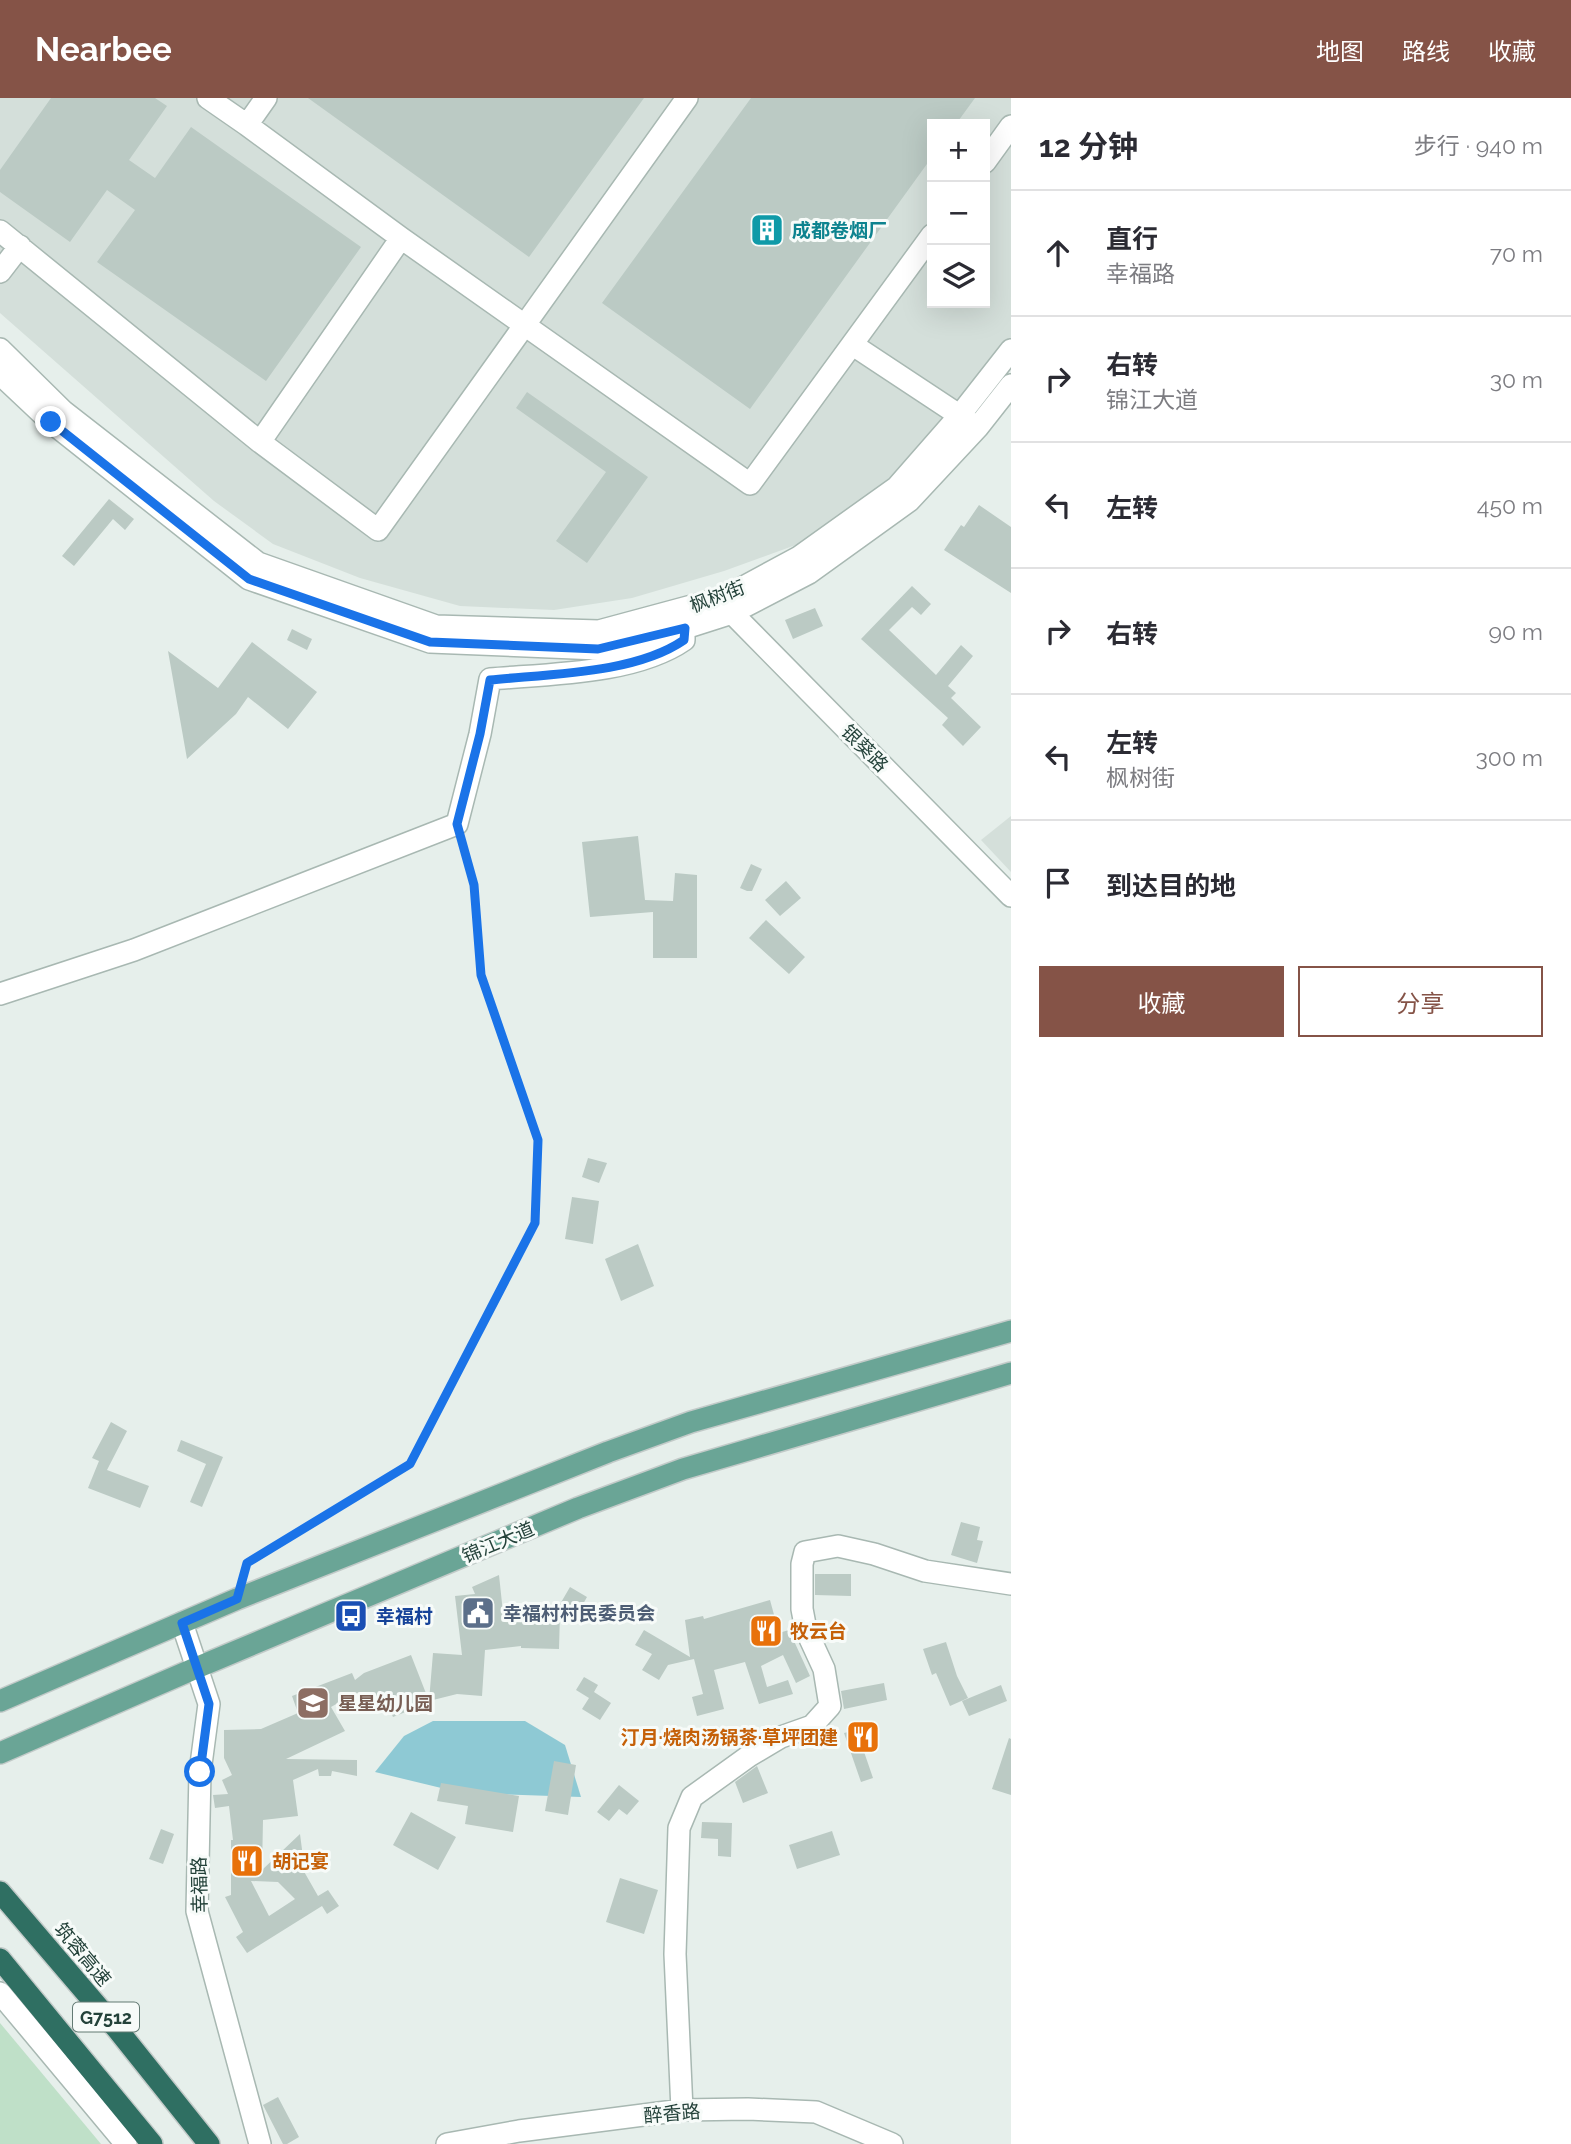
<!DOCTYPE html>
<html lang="zh">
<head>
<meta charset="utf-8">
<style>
  body { margin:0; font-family:Raleway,"Noto Sans SC",sans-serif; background:#f2f2f3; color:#2b2b33 }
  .controls { position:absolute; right:21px; top:21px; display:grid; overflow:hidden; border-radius:0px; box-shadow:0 7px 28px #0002 }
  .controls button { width:63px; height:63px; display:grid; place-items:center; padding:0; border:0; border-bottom:2px solid #e1e1e2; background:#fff; color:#2b2b33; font:35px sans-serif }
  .stop { position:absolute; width:21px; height:21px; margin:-16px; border:5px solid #1a73e8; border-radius:50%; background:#fff }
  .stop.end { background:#1a73e8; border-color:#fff; box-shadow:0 2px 7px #0008 }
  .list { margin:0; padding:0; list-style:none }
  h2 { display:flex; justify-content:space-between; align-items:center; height:91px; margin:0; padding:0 28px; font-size:30px }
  h2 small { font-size:23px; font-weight:400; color:#7c7c81 }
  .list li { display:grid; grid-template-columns:46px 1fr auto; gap:21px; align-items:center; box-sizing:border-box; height:126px; padding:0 28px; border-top:2px solid #e1e1e2 }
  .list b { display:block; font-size:26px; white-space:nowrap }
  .list p { margin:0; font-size:23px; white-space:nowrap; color:#7c7c81 }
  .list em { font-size:23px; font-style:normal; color:#7c7c81 }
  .actions { display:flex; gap:14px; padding:21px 28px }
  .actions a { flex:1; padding:16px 0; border:2px solid #855347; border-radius:0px; text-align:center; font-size:24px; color:#855347 }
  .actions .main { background:#855347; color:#fff }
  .icon { flex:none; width:38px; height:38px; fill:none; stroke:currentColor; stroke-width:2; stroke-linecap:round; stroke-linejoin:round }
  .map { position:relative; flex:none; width:1011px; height:2046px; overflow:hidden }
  header { display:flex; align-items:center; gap:42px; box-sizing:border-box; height:98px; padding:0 35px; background:#855347; color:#fff }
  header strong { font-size:33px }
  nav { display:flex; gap:38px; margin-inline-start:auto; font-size:24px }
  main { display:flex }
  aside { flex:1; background:#fff }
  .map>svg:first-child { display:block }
  .built { fill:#d4dfda; fill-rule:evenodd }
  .green { fill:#bfe0c8 }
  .water { fill:#8ec9d4 }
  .building { fill:#bbcac4; fill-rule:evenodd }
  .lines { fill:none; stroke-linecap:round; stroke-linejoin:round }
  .minor-casing { stroke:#a8b8b2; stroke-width:24 }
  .major-casing { stroke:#c2cac8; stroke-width:24 }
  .highway-casing { stroke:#c2cac8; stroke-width:24 }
  .path { stroke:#86b3a5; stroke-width:2.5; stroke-dasharray:3.5 5; stroke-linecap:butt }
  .minor { stroke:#fff; stroke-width:21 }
  .major { stroke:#6aa596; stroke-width:21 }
  .highway { stroke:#2f6f62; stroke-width:21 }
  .route { stroke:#1a73e8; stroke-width:9 }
  .labels { text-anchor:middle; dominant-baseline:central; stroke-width:6; stroke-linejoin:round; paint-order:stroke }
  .shield { fill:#f7fbf9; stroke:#637a73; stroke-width:2 }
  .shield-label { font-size:18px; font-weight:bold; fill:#24423a }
  .culture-label { font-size:19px; font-weight:bold; fill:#0d838f; stroke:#f7fbf9; text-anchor:start }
  .street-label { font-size:19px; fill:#24423a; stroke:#f7fbf9 }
  .service-label { font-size:19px; font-weight:bold; fill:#4e5e75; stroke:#f7fbf9; text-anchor:start }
  .transit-label { font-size:19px; font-weight:bold; fill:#164399; stroke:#f7fbf9; text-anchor:start }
  .food-label { font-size:19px; font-weight:bold; fill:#c56008; stroke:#f7fbf9; text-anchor:start }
  .education-label { font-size:19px; font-weight:bold; fill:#785e54; stroke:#f7fbf9; text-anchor:start }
</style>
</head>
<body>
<header>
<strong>Nearbee</strong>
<nav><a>地图</a><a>路线</a><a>收藏</a></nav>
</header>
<main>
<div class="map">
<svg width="1011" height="2046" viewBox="0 0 1011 2046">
  <rect width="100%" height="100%" fill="#e6efeb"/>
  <path class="built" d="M0 0H1011V240L984 276 899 372 815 440 724 473 632 500 554 512 460 508 360 480 273 446 214 403 0 215ZM932 26H985V205H932Z
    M1011 718V774L981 742Z"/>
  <path class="green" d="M0 1925 101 2046H0Z"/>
  <path class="water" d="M433 1623H525L565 1647 581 1699 462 1695 375 1674 404 1638Z"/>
  <path class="building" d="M51 0H155L167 8 129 62 155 80 191 29 361 149 266 283 97 164 135 112 107 92 70 144 0 94V72Z
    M308 0H644L529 159Z
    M751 0H975L956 26H932V59L750 311 602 205Z
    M527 294 648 379 587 465 556 443 606 374 516 310Z
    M109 401 134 421 125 432 113 421 74 468 62 458Z
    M979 407 1011 429V495L944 452 961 427 964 429Z
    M912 488 931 506 921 517 912 509 889 532 936 577 961 547 973 558 948 588 956 595 951 600 981 629 963 648 942 627 948 620 861 541Z
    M815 510 823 528 793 541 785 522Z
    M292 531 312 541 307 552 287 542Z
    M252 544 317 594 288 631 248 599 236 616 187 661 168 553 218 590Z
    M638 738 645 802 673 803 675 775 697 777V860H653V814L590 819 582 744Z
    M751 766 762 771 752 793H747L740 790Z
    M786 783 801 800 780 818 765 802Z
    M766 822 805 859 789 876 749 840Z
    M588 1060 607 1065 599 1085 582 1079Z
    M572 1099 599 1103 593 1146 565 1141Z
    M638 1146 654 1188 621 1203 605 1161Z
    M111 1324 127 1333 107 1372 149 1388 140 1410 88 1390 99 1363 92 1360Z
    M181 1342 223 1359 202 1409 190 1404 206 1366 177 1353Z
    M961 1424 980 1429 977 1442 983 1443 977 1465 951 1457Z
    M815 1476H851V1498L815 1497Z
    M499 1477 504 1524 549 1525 570 1489 587 1499 574 1522 560 1515 559 1551 521 1550V1548L485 1552 482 1598 457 1596 429 1603 433 1555 462 1557 455 1498 475 1496 472 1489Z
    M770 1502 779 1535 792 1531 796 1542 794 1543 810 1578 796 1585 783 1557 761 1568 767 1589 788 1582 793 1596 759 1606 745 1564 714 1572 724 1611 697 1618 692 1599 703 1596 694 1561 668 1567 659 1582 642 1572 652 1556 635 1547 644 1532 690 1559 685 1522 703 1518 704 1521Z
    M946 1544 957 1578 968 1600 950 1608 936 1575 932 1577 923 1551Z
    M411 1557 429 1603 428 1605 393 1619 385 1600 365 1613 352 1597 331 1609 345 1633 286 1661 357 1662V1678L332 1673 331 1678H319L318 1671 293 1682 298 1718 263 1722 262 1772 300 1736 304 1767 302 1770 318 1798 328 1792 339 1808 327 1816 322 1808 247 1855 236 1839 243 1834 225 1799 231 1797V1742H233L229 1708 215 1710 213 1697 228 1696 222 1682 232 1677 224 1660V1632L261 1631 298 1615 292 1598 352 1575 355 1582 364 1575ZM251 1783 278 1784 295 1801 269 1818Z
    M584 1579 598 1587 594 1594 611 1605 600 1622 582 1611 589 1600 576 1592Z
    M884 1585 887 1602 844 1611 841 1593Z
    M1001 1587 1007 1603 969 1618 962 1603Z
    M869 1629 872 1642 861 1645 873 1680 861 1684 844 1635Z
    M1009 1640 1011 1641V1697L992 1691Z
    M554 1663 576 1667 568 1717 545 1713Z
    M757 1668 768 1695 743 1705 735 1684Z
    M441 1685 519 1698 513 1734 465 1726 468 1708 437 1703Z
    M619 1687 639 1703 627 1717 619 1711 609 1723 597 1714Z
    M411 1714 456 1739 438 1772 393 1747Z
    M702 1724 732 1725 731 1759 718 1758V1741L701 1740Z
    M161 1731 174 1736 163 1766 149 1761Z
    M832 1733 840 1757 797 1771 789 1747Z
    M620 1780 658 1792 644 1836 606 1824Z
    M278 1999 299 2039 287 2046H283L263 2007Z"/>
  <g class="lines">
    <defs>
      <path id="minor" d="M208 0 247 27 266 0
        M247 27 401 140 750 386 932 137
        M985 64 1011 28
        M0 133 260 344 378 432 687 0
        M0 174 20 148
        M853 247 971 325
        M0 251 63 313 258 465 436 528 599 533 725 499 799 459 897 389 960 317 1011 252
        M0 276 51 324 249 481 430 544 598 551 685 530 732 515 809 475 909 403 978 329 1011 287
        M260 344 401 140
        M727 503 732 515 1011 798
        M0 896 134 852 457 726 480 636 490 581C548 576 635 576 684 542V524
        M182 1525 209 1606 200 1674 197 1813 260 2046
        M0 1895 126 2046
        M682 2012 675 1856 679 1730 692 1699 749 1658 781 1639 812 1628 830 1608 824 1571 806 1532 802 1511V1466L805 1454 838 1448 874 1456 925 1473 1011 1486
        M447 2046 519 2033 682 2012 748 2011 816 2014 892 2046"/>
      <path id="major" d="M0 1603 237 1501 608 1354 691 1324 1011 1233
        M0 1655 196 1570 578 1410 683 1371 1011 1275"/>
      <path id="highway" d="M0 1794 117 1931 209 2046
        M0 1861 152 2046"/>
    </defs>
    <use href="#minor" class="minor-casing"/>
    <use href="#major" class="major-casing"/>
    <use href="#highway" class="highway-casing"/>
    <path class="path" d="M243 1480 247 1465 410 1366 535 1125 538 1042 481 877 474 787 462 743"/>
    <use href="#minor" class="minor"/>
    <use href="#major" class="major"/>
    <use href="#highway" class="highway"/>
  </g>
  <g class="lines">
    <path class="route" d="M51 324 249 481 430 544 598 551 685 530 684 542C635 576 548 576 490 582L480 636 457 726 474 787 481 877 538 1042 535 1125 410 1366 247 1465 237 1501 182 1525 209 1606 200 1674"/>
  </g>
  <defs>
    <symbol id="building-square" viewBox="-11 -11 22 22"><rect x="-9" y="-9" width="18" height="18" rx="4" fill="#0f9aa8" stroke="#f7fbf9"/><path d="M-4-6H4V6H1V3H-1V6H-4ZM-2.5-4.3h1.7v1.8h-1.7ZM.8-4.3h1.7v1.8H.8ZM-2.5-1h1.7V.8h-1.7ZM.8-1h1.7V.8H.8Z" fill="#fff"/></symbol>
    <symbol id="civic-square" viewBox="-11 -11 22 22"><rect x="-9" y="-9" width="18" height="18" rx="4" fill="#5c6f8a" stroke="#f7fbf9"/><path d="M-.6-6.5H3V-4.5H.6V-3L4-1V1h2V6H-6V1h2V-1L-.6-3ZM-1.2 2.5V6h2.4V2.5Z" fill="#fff"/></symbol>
    <symbol id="bus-square" viewBox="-11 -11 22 22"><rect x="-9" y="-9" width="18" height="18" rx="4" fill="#1a4fb4" stroke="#f7fbf9"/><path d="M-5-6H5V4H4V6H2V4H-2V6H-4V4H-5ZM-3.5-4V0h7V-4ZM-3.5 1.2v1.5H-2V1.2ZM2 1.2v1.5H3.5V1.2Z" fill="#fff"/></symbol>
    <symbol id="restaurant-square" viewBox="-11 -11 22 22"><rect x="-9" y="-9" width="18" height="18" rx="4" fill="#e8710a" stroke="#f7fbf9"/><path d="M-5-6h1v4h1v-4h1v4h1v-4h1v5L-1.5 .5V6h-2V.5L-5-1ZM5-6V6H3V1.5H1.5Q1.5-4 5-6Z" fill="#fff"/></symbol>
    <symbol id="school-square" viewBox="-11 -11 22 22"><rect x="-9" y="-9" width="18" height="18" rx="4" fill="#8d6e63" stroke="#f7fbf9"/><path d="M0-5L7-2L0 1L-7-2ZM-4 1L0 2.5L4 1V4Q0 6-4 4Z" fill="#fff"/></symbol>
  </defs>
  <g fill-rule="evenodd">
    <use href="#building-square" x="748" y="113" width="38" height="38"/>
    <use href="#civic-square" x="459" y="1496" width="38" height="38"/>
    <use href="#bus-square" x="332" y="1499" width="38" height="38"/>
    <use href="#restaurant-square" x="747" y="1514" width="38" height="38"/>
    <use href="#school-square" x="294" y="1586" width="38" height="38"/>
    <use href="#restaurant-square" x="844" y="1620" width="38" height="38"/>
    <use href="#restaurant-square" x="228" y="1744" width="38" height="38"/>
  </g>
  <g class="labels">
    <rect class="shield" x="73" y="1904.5" width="66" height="29" rx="5"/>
    <g class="shield-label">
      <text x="106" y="1919">G7512</text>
    </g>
    <g class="culture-label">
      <text x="792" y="132">成都卷烟厂</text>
    </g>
    <g class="street-label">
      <text transform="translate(717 498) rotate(-21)">枫树街</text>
      <text transform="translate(865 650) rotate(45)">银葵路</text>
      <text transform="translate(498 1444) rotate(-23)">锦江大道</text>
      <text transform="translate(199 1787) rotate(-91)">幸福路</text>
      <text transform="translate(83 1856) rotate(50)">筑蓉高速</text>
      <text transform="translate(672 2015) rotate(-5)">醉香路</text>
    </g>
    <g class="service-label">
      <text x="503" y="1515">幸福村村民委员会</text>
    </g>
    <g class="transit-label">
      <text x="376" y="1518">幸福村</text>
    </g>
    <g class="food-label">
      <text x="790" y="1533">牧云台</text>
      <text x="838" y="1639" text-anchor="end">汀月·烧肉汤锅茶·草坪团建</text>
      <text x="272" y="1763">胡记宴</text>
    </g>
    <g class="education-label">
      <text x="338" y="1605">星星幼儿园</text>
    </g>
  </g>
</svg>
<div class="controls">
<button>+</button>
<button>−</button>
<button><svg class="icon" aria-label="layers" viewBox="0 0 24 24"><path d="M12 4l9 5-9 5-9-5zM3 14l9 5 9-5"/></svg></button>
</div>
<div class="stop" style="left:200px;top:1674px"></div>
<div class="stop end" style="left:51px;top:324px"></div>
</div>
<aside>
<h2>12 分钟<small>步行 · 940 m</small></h2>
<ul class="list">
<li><svg class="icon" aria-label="ahead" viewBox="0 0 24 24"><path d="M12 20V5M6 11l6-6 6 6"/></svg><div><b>直行</b><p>幸福路</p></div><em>70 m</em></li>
<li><svg class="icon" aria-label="right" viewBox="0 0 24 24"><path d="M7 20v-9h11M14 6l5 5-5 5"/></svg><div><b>右转</b><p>锦江大道</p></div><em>30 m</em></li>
<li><svg class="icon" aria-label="left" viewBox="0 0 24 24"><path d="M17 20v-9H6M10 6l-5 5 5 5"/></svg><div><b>左转</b></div><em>450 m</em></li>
<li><svg class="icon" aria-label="right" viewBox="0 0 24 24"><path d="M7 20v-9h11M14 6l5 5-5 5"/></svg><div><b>右转</b></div><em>90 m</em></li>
<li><svg class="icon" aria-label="left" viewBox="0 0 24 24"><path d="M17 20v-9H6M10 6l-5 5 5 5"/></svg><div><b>左转</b><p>枫树街</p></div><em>300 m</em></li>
<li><svg class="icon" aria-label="arrive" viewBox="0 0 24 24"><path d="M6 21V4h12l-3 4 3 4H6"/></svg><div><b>到达目的地</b></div></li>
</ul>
<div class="actions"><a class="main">收藏</a><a>分享</a></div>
</aside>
</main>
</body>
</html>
